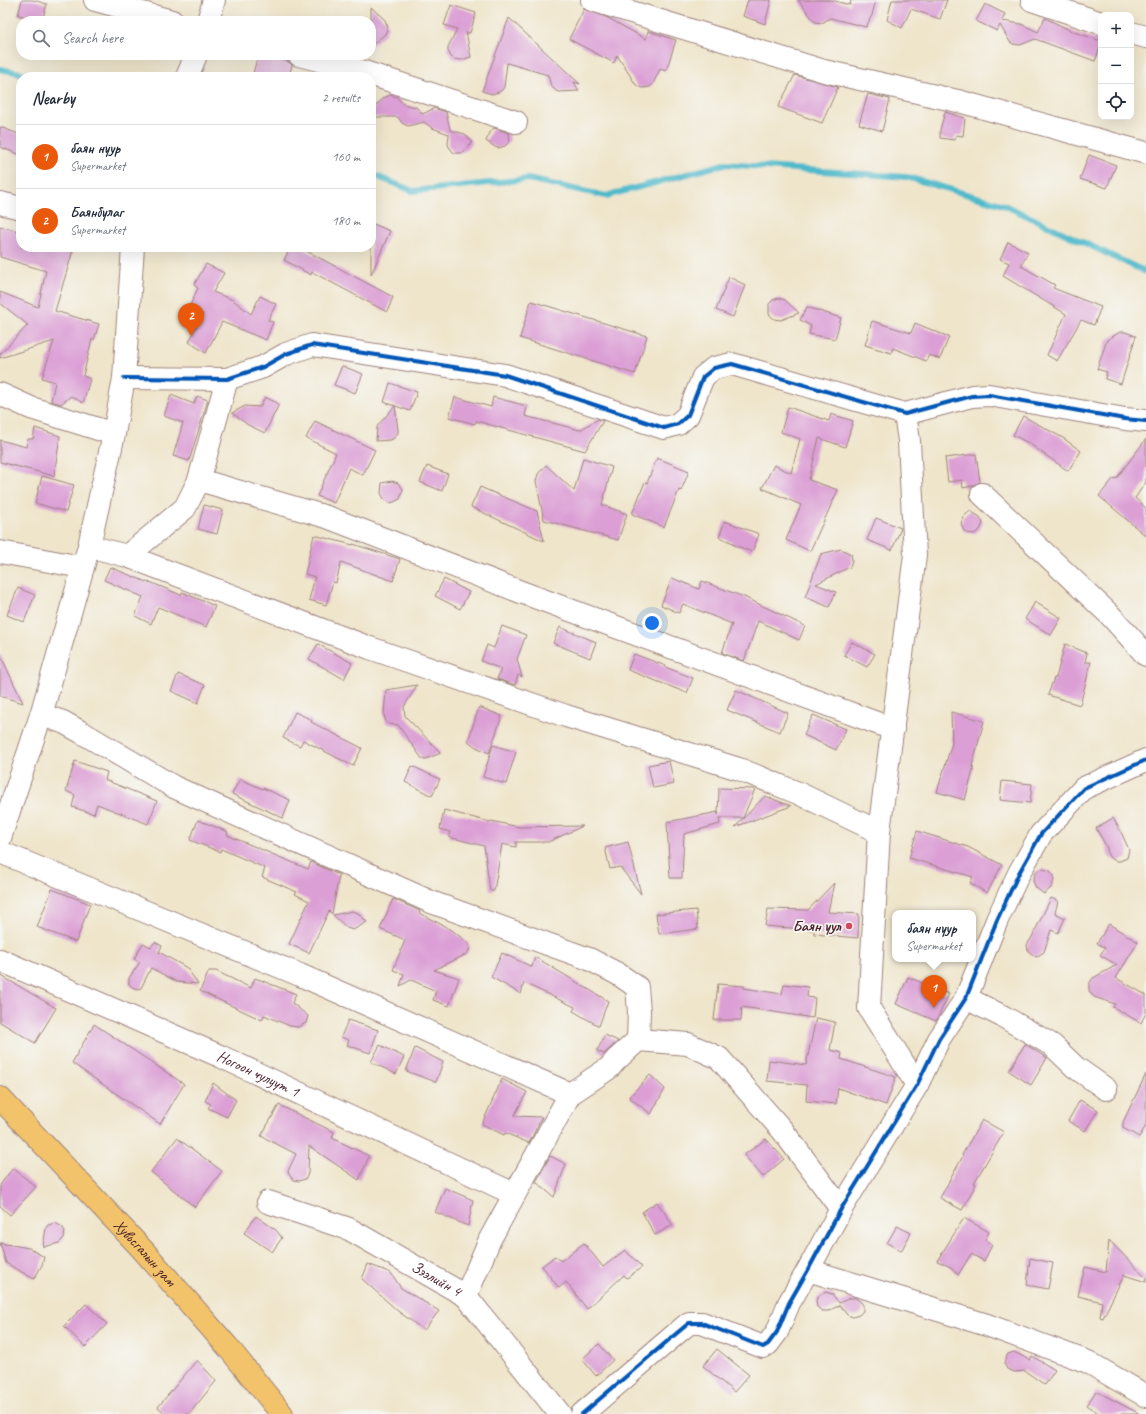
<!DOCTYPE html>
<html lang="en">
<head>
<meta charset="utf-8">
<style>
  body { margin:0; font-family:Caveat,sans-serif; background:#f6f6f7; color:#1f2937 }
  .controls { position:absolute; right:12px; top:12px; display:grid; overflow:hidden; border-radius:8px; box-shadow:0 4px 16px #0002 }
  .controls button { width:36px; height:36px; display:grid; place-items:center; padding:0; border:0; border-bottom:1px solid #e0e1e3; background:#fff; color:#1f2937; font:20px sans-serif }
  .you { position:absolute; left:652px; top:623px; width:14px; height:14px; margin:-10px; border:3px solid #fff; border-radius:50%; background:#1a73e8; box-shadow:0 0 0 6px #1a73e833 }
  .badge { display:grid; place-items:center; width:26px; height:26px; border-radius:50%; background:#ea580c; color:#fff; font-size:13px; font-weight:700 }
  .pin { position:absolute; translate:-50% -33px; filter:drop-shadow(0 1px 2px #0008) }
  .pin::after { content:''; position:absolute; top:21px; width:14px; height:12px; background:inherit; clip-path:polygon(0 0,100% 0,50% 100%) }
  .popup { position:absolute; left:892px; top:910px; width:84px; height:52px; box-sizing:border-box; display:grid; place-content:center; border-radius:8px; background:#fff; filter:drop-shadow(0 1px 3px #0005); font-size:13px; white-space:nowrap; color:#747a83 }
  .popup b { font-size:15px; color:#1f2937 }
  .popup::after { content:''; position:absolute; left:50%; top:100%; margin-left:-8px; border:8px solid transparent; border-top-color:#fff }
  .list { margin:0; padding:0; list-style:none }
  h2 { display:flex; justify-content:space-between; align-items:center; height:52px; margin:0; padding:0 16px; font-size:17px }
  h2 small { font-size:13px; font-weight:400; color:#747a83 }
  .list li { display:grid; grid-template-columns:26px 1fr auto; gap:12px; align-items:center; box-sizing:border-box; height:64px; padding:0 16px; border-top:1px solid #e0e1e3 }
  .list b { display:block; font-size:15px; white-space:nowrap }
  .list p { margin:0; font-size:13px; white-space:nowrap; color:#747a83 }
  .list em { font-size:13px; font-style:normal; color:#747a83 }
  .icon { flex:none; width:22px; height:22px; fill:none; stroke:currentColor; stroke-width:2; stroke-linecap:round; stroke-linejoin:round }
  .map { position:relative; flex:none; width:1146px; height:1414px; overflow:hidden }
  .search { position:absolute; background:#fff; box-shadow:0 4px 16px #0002; left:16px; top:16px; width:360px; height:44px; display:flex; align-items:center; gap:10px; box-sizing:border-box; padding:0 14px; border-radius:16px; color:#747a83; font-size:15px }
  .panel { position:absolute; background:#fff; box-shadow:0 4px 16px #0002; left:16px; top:72px; width:360px; height:180px; border-radius:16px }
  .map>svg:first-child { display:block }
  .lines { fill:none; stroke-linecap:round; stroke-linejoin:round }
  .stream { stroke:#4fbacb; stroke-width:6 }
  .building { fill:#db9fd5 }
  .minor-casing { stroke:#9c827b; stroke-width:24 }
  .major-casing { stroke:#9c827b; stroke-width:24 }
  .minor { stroke:#fff; stroke-width:22 }
  .major { stroke:#f2c36a; stroke-width:22 }
  .cycleway-casing { stroke:#f6f6f2; stroke-width:6 }
  .cycleway { stroke:#0057b8; stroke-width:4 }
  .poi-dot { fill:#d1495b; stroke:#f6f6f2; stroke-width:1.5 }
  .labels { text-anchor:middle; dominant-baseline:central; stroke-width:3.5; stroke-linejoin:round; paint-order:stroke }
  .poi-label { font-size:16px; font-weight:bold; fill:#4a1f2b; stroke:#f6f6f2; text-anchor:end }
  .street-label { font-size:16px; fill:#4a1f2b; stroke:#f6f6f2 }
</style>
</head>
<body>
<div class="map">
<svg width="1146" height="1414" viewBox="0 0 1146 1414">
  <rect width="100%" height="100%" fill="#f6f6f2"/>
  <filter id="ink" filterUnits="userSpaceOnUse"><feTurbulence type="fractalNoise" baseFrequency=".025" numOctaves="2"/><feDisplacementMap in="SourceGraphic" scale="8" xChannelSelector="R" yChannelSelector="G"/><feConvolveMatrix kernelMatrix="1 2 1 2 8 2 1 2 1" color-interpolation-filters="sRGB"/></filter>
  <filter id="wash" filterUnits="userSpaceOnUse"><feTurbulence type="fractalNoise" baseFrequency=".012" numOctaves="4" result="noise"/><feDisplacementMap in="SourceGraphic" scale="16" xChannelSelector="R" yChannelSelector="G"/><feGaussianBlur stdDeviation="0.9" result="paint"/><feColorMatrix in="noise" values="0 0 0 0 0 0 0 0 0 0 0 0 0 0 0 0 0 1.4 0 .05"/><feComposite in="paint" operator="in"/></filter>
  <g filter="url(#wash)">
    <rect width="100%" height="100%" fill="#efe5cb"/>
    <g class="lines">
      <path class="stream" d="M0 69 40 77
        M371 174 413 191 528 179 606 196 724 164 907 177 1004 205 1146 272"/>
    </g>
    <g id="blocks">
      <path class="building" d="M22 0H33L47 4 42 21 18 15Z
        M748 0H771L765 24 743 16Z
        M798 0H831L850 5 851 0H876L872 15 866 27 830 18 822 23 815 22Z
        M892 0H947L940 19 911 9 902 28 887 20Z
        M985 4 1005 14 1002 21 1021 24 1038 32 1045 18 1074 32 1101 41V45L1095 61 1035 39 1020 45 1013 44 1010 42 1000 25 997 31 976 21Z
        M451 5 476 13 470 33 466 32 471 57 461 60 454 59 451 57 448 51V47L457 29 444 25Z
        M371 7 385 20 388 27 385 34 371 46Z
        M584 9 606 17 646 39 648 31 676 40 666 71 660 69 653 84 650 87 643 88 639 87 636 85 617 55 614 63 569 39Z
        M509 18 580 84 574 82 579 91 559 92 556 91 551 86 548 75 507 63 504 87 502 90 499 92 492 94 482 91Z
        M258 55H264L289 62 292 65 289 77H252Z
        M795 75 838 87 822 123 778 107Z
        M868 94 890 99 882 131 859 124Z
        M390 95 397 97 403 104 416 107 423 114 434 108 446 112 450 130 465 134 472 142 467 149 461 153H454L449 147 448 144 449 134 432 128 424 122 408 126 402 123 398 117H371V110L384 98Z
        M945 112 965 118 963 136 956 135 954 140 940 138V130Z
        M0 127 21 135V155L0 147Z
        M494 128 509 133 510 141 505 146 498 148 495 147 486 141 491 131Z
        M1089 155 1116 165 1107 188 1080 179Z
        M371 223 390 231 371 275Z
        M0 226 21 232V247H74L55 311 99 324 94 340 92 339 83 376 90 379 83 403 71 396 61 404 51 401 55 382 42 378 54 341 0 358V354L28 325 0 303V292L38 307 46 271 0 257Z
        M1008 242 1028 252 1021 266 1055 285 1053 288 1101 307 1094 325 1081 320 1057 361 1047 355 1066 314 1003 276 1009 263 1000 259Z
        M291 247H299L393 297 387 312 312 272 311 275 284 260Z
        M206 264 224 273 213 292 233 300 251 314 260 296 276 304 268 320 273 322 266 340 222 322 206 353 189 342 203 314 202 313 194 327 183 321 198 288 194 285Z
        M729 277 745 285 733 317 716 310Z
        M779 298 785 300 799 313 781 320 774 319 769 314V304L773 300Z
        M531 301 647 336 635 374 520 338Z
        M807 307 841 318 835 339 809 334 811 326 800 320Z
        M872 321 911 333 915 323 949 337 940 359 929 355 926 361 893 348 891 353 865 345Z
        M1120 332H1125L1136 336 1121 384 1105 379 1107 372 1097 369 1107 340Z
        M342 366 363 374 355 393 334 385Z
        M390 383 417 392 410 411 384 402Z
        M171 395 194 404 197 396 208 400 189 461 173 456 183 423 164 416Z
        M265 397 279 404 265 433 248 425 232 413 245 406 260 407Z
        M455 397 491 407 493 397 527 406 525 416 580 430 598 419 603 421 585 451 476 421 475 424 449 417Z
        M395 406 398 430V433L393 439 390 440 376 441 377 427 379 424Z
        M788 407 829 421 831 414 853 421 845 447 819 438 809 480 838 490 810 551 786 540 801 505 762 488 774 465 791 473 800 439 781 432Z
        M1023 416 1063 438 1081 451 1068 471 1030 444 1013 435Z
        M315 421 375 450 363 475 349 468 334 503 317 496 336 453 306 438Z
        M35 428 60 436 54 476 0 462V440L26 447 28 439H33Z
        M1146 439V482L1135 498 1146 508V536L1099 496 1114 478 1116 479Z
        M976 454 980 482 972 486 963 488 962 480 948 482 945 458Z
        M583 458 612 467 602 505 627 514 618 540 544 520 536 481 538 474 546 465 574 491Z
        M657 458 689 471 681 491 679 490 664 527 632 514 645 482 647 483Z
        M427 466 448 474 442 491 420 482Z
        M42 476 74 485 66 512 35 503Z
        M392 481 398 483 403 489 400 499 394 502 390 503 384 499 381 493 382 483Z
        M480 487 537 511 544 541 471 507Z
        M204 505 223 510 217 534 198 529Z
        M970 511 980 517 983 523 980 530 974 534 967 533 964 531 961 524 963 517Z
        M876 518 901 528 892 550 867 540Z
        M725 521 759 534 752 552 732 544 733 543 719 537Z
        M314 535 353 545V544L400 559 393 581 341 562 336 583 333 582 326 605 309 600 315 577 305 574Z
        M841 549 851 554 852 560 850 567 816 584 836 592 829 607 805 597 821 554Z
        M110 567 149 583 150 582 181 595 182 592 215 606 206 627 158 607 151 624 135 616 143 597 104 580Z
        M672 578 699 589 702 581 744 597 805 626 799 640 758 621 744 661 722 653 732 624 683 604 679 613 661 605Z
        M444 579 469 592 460 609 435 596Z
        M18 588 35 595 24 622 7 615Z
        M1035 602 1061 618 1051 635 1025 619Z
        M502 626 526 635 517 659 522 677 518 675 515 685 497 679 501 669 481 661 487 645 494 648Z
        M560 627 596 642 590 658 553 643Z
        M852 642 875 654 867 667 844 655Z
        M318 644 352 663 344 679 309 659Z
        M1065 644 1087 653 1085 662H1091L1080 705 1048 695 1054 678H1056Z
        M0 654 23 703 0 696Z
        M634 654 666 666 665 667 693 678 687 693 628 670Z
        M178 674 205 685 198 703 171 691Z
        M417 685 404 707 405 716 441 753 423 760 398 725 389 724 386 722 384 715 386 690Z
        M736 690 788 713 780 732 727 710Z
        M479 707 502 716 489 753 476 747 468 741Z
        M295 712 312 720 311 722 362 748 353 766 303 740 300 746 283 738Z
        M951 712 984 721 972 766 974 767 965 800 937 792 952 743Z
        M813 715 846 729 836 750 804 735Z
        M493 745 516 752 506 784 483 777Z
        M75 761 107 772 105 780 157 801 148 824 97 804 94 814 72 807 75 795 66 791Z
        M669 761 674 784 653 788 648 765Z
        M412 766 440 779 432 796 405 782Z
        M240 779 263 789V788L290 800 283 818 232 794Z
        M1002 781 1032 784 1030 803 1000 800Z
        M719 788 755 789 743 818H719L720 824 684 834 682 878H670L667 822 718 812V815Z
        M765 796 791 806 735 827Z
        M444 810 490 822 491 821 519 827 583 826 548 842H516V847L502 844 494 891H490L484 846 449 837 450 832 440 829Z
        M1113 818 1122 834 1129 850 1127 858 1120 861H1116L1110 858 1108 855 1107 848 1096 828Z
        M198 820 228 832 227 835 308 869 311 862 339 875 332 914 329 911 309 953 289 944 309 901 295 894 297 892 262 877 265 868 221 849 220 852 190 840Z
        M917 831 968 847 1002 865 987 893 970 883 973 877 909 858Z
        M628 842 641 894 620 867 610 869 605 848Z
        M1043 869 1050 871 1054 876V880L1052 887 1044 894 1036 888 1033 881 1035 874 1037 871Z
        M834 883 828 912 859 914 858 938 814 934V930L765 926 768 909 808 910Z
        M52 889 90 904 76 942 37 927Z
        M1051 898 1058 901 1055 913 1065 918 1058 933 1051 930 1044 952 1036 957 1028 951 1027 945 1032 937Z
        M393 899 420 911 419 913 452 930 469 944 470 948 467 954 434 970 459 978 449 1006 433 1000 436 991 427 987 411 980 400 986 404 974 393 970 405 940 380 929Z
        M696 910 698 929 659 934 656 914Z
        M352 911 358 913 367 922 353 930 347 928 333 915Z
        M1109 924 1138 942 1116 978 1146 995V1013L1141 1023 1113 1007 1115 1004 1094 997 1089 991V984L1093 978 1117 965 1100 955 1105 948 1097 943Z
        M155 942 162 946 159 952 187 968 198 984 177 982 151 968 141 988 137 989 132 987 129 984V978L140 962 134 959 143 943 151 947Z
        M502 953 532 967 535 957 608 1001 599 1026 573 1011 575 1007 524 983 521 994 491 977Z
        M209 971H216L251 988 255 978 296 994 292 1003 308 1016 306 1023 298 1027 290 1026 264 1015 262 1020 200 991Z
        M0 975 56 1008 35 1043 0 1022Z
        M908 977 949 994 936 1021 896 1004Z
        M718 984 744 986V988L782 994 784 984 808 987 807 997 815 998 813 1018 742 1007 741 1020H714Z
        M816 1018 835 1022 830 1050 842 1053 841 1059 896 1077 886 1105 838 1088 836 1104 806 1101 807 1085 767 1081 769 1060 806 1065Z
        M348 1020 378 1030 370 1053 347 1045 349 1040 341 1037Z
        M94 1024 184 1084 160 1124 72 1063Z
        M605 1035 618 1041 604 1054 597 1051Z
        M1025 1044 1047 1058 1031 1085 1009 1071Z
        M380 1045 404 1057 396 1074 371 1062Z
        M415 1048 443 1062 436 1082 406 1071Z
        M1146 1074V1126L1139 1137 1123 1128V1122Z
        M650 1075 665 1089 651 1114 629 1097Z
        M502 1079 527 1092 514 1116 542 1117 529 1143 505 1133 504 1135 482 1124Z
        M213 1083 236 1100 227 1117 208 1108 211 1104 205 1101Z
        M1080 1100 1098 1110 1085 1131 1068 1121Z
        M279 1105 334 1132 332 1138 369 1156 359 1180 309 1146 308 1173 307 1176 305 1179 299 1181 293 1180 289 1174 288 1171 296 1154 261 1136Z
        M982 1120 1004 1132 974 1183 976 1184 962 1210 940 1198 963 1156 962 1155Z
        M177 1138 222 1171 195 1207 151 1172Z
        M766 1139 784 1159 763 1177 744 1155Z
        M550 1156 566 1164 554 1197 536 1182Z
        M13 1168 36 1187 10 1215 0 1206V1185Z
        M445 1188 473 1200 468 1226 435 1212Z
        M657 1202 673 1225 655 1235 642 1212Z
        M256 1216 276 1230 282 1238 272 1252 244 1233Z
        M964 1218 989 1232 985 1240 992 1245 984 1261 971 1254 958 1275 951 1267 937 1261Z
        M55 1223 61 1226 63 1228 65 1231 64 1238 59 1243 43 1247 46 1228 48 1225Z
        M897 1226 911 1233 901 1251 887 1243Z
        M1109 1240 1146 1278V1282L1124 1275 1103 1318 1100 1317 1102 1302 1078 1296 1085 1267 1106 1272Z
        M0 1243 29 1248 44 1257 42 1265 34 1279 6 1263Z
        M584 1243 603 1267 625 1250 642 1267 627 1278 624 1275 587 1309 566 1282 559 1288 542 1266 555 1256 561 1261Z
        M1030 1258 1053 1263 1048 1289 1027 1285Z
        M368 1264 391 1273 401 1288 439 1311 424 1330 399 1312 362 1279Z
        M826 1292 832 1294 839 1303 850 1298H856L861 1302 863 1305V1311L859 1315 853 1317 847 1315 840 1305 828 1311H822L817 1307 816 1300 820 1295Z
        M86 1304 107 1324 85 1347 64 1326Z
        M599 1344 613 1360 596 1376 582 1359Z
        M717 1349 749 1375 734 1392 703 1366Z
        M1014 1352 1030 1360 1032 1356 1055 1370 1045 1385 1025 1371 1014 1372 1007 1369 1004 1363 1005 1360 1008 1354Z
        M197 1360 216 1381 189 1414H166L158 1407Z
        M1096 1391 1140 1414H1100L1087 1405Z"/>
    </g>
  </g>
  <g filter="url(#ink)">
    <use href="#blocks" fill-opacity="0" stroke="#9c827b" stroke-width="1"/>
    <g class="lines">
      <defs>
        <g id="minor">
          <path d="M95 0 172 21"/>
          <path d="M592 0 824 71 962 102 1146 153"/>
          <path d="M1032 0 1101 23"/>
          <path d="M208 21 214 0"/>
          <path d="M1131 33 1146 37"/>
          <path d="M299 55 361 71 516 122"/>
          <path d="M187 77 196 55"/>
          <path d="M0 203 21 208"/>
          <path d="M124 378 227 379 263 367 286 354 312 345 505 375 664 428 678 424 688 415 703 377 714 368 732 364 905 414 972 396 989 395 1125 419 1146 421"/>
          <path d="M0 394 31 408 114 434"/>
          <path d="M905 414 909 441 915 555 879 832 869 1008 917 1085"/>
          <path d="M199 480 327 517 521 592 893 729"/>
          <path d="M982 494 1110 615 1146 655"/>
          <path d="M89 546 114 434 124 378 133 247"/>
          <path d="M0 552 82 567"/>
          <path d="M127 556 370 648 566 716 739 769 798 793 879 832"/>
          <path d="M41 715 63 722 81 732 174 787 431 902 589 959 618 974 637 987 639 1012 638 1040"/>
          <path d="M0 838 41 715 89 546 127 556 185 508 199 480 227 379"/>
          <path d="M0 852 300 975 570 1094"/>
          <path id="s1" d="M0 960 222 1057 514 1194"/>
          <path d="M966 998 1004 1017 1052 1045 1075 1067 1106 1089"/>
          <path id="s2" d="M268 1202 349 1229 466 1296 560 1414"/>
          <path d="M808 1270 987 1325 1088 1362 1146 1396"/>
          <path d="M466 1296 490 1239 570 1094 609 1068 616 1060 638 1040 688 1044 719 1058 783 1131 841 1209"/>
          <path d="M582 1414 677 1333 689 1323H702L763 1347 768 1344 777 1332 789 1303 808 1270 841 1209 917 1085 939 1039 966 998 997 920 1019 873 1041 834 1084 788 1146 760"/>
        </g>
        <g id="major">
          <path id="s3" d="M0 1098 142 1249 227 1346 282 1414"/>
        </g>
      </defs>
      <use href="#minor" class="minor-casing"/>
      <use href="#major" class="major-casing"/>
      <use href="#minor" class="minor"/>
      <use href="#major" class="major"/>
      <defs>
        <path id="cycleway" d="M124 378 227 379 263 367 286 354 312 345 505 375 664 428 678 424 688 415 703 377 714 368 732 364 905 414 972 396 989 395 1125 419 1146 421
          M582 1414 677 1333 689 1323H702L763 1347 768 1344 777 1332 789 1303 808 1270 841 1209 917 1085 939 1039 966 998 997 920 1019 873 1041 834 1084 788 1146 760"/>
      </defs>
      <use href="#cycleway" class="cycleway-casing"/>
      <use href="#cycleway" class="cycleway"/>
    </g>
  </g>
  <circle class="poi-dot" cx="849" cy="926" r="4"/>
  <g class="labels">
    <g class="poi-label">
      <text x="841" y="926">Баян уул</text>
    </g>
    <g class="street-label">
      <text stroke="none"><textPath href="#s1" startOffset="282">Ногоон чулуут 1</textPath></text>
      <text stroke="none"><textPath href="#s3" startOffset="212">Хувьсгалын зам</textPath></text>
      <text stroke="none"><textPath href="#s2" startOffset="186">Зээлийн 4</textPath></text>
    </g>
  </g>
</svg>
<div class="controls">
<button>+</button>
<button>−</button>
<button><svg class="icon" aria-label="locate" viewBox="0 0 24 24"><circle cx="12" cy="12" r="6"/><path d="M12 2v4M12 18v4M2 12h4M18 12h4"/></svg></button>
</div>
<div class="you"></div>
<div class="pin badge" style="left:934px;top:1008px">1</div>
<div class="popup"><b>баян нуур</b>Supermarket</div>
<div class="pin badge" style="left:191px;top:336px">2</div>
<div class="search"><svg class="icon" aria-label="search" viewBox="0 0 24 24"><circle cx="10" cy="10" r="6"/><path d="M15 15l6 6"/></svg>Search here</div>
<section class="panel">
<h2>Nearby<small>2 results</small></h2>
<ul class="list">
<li><span class="badge">1</span><div><b>баян нуур</b><p>Supermarket</p></div><em>160 m</em></li>
<li><span class="badge">2</span><div><b>Баянбулаг</b><p>Supermarket</p></div><em>180 m</em></li>
</ul>
</section>
</div>
</body>
</html>
